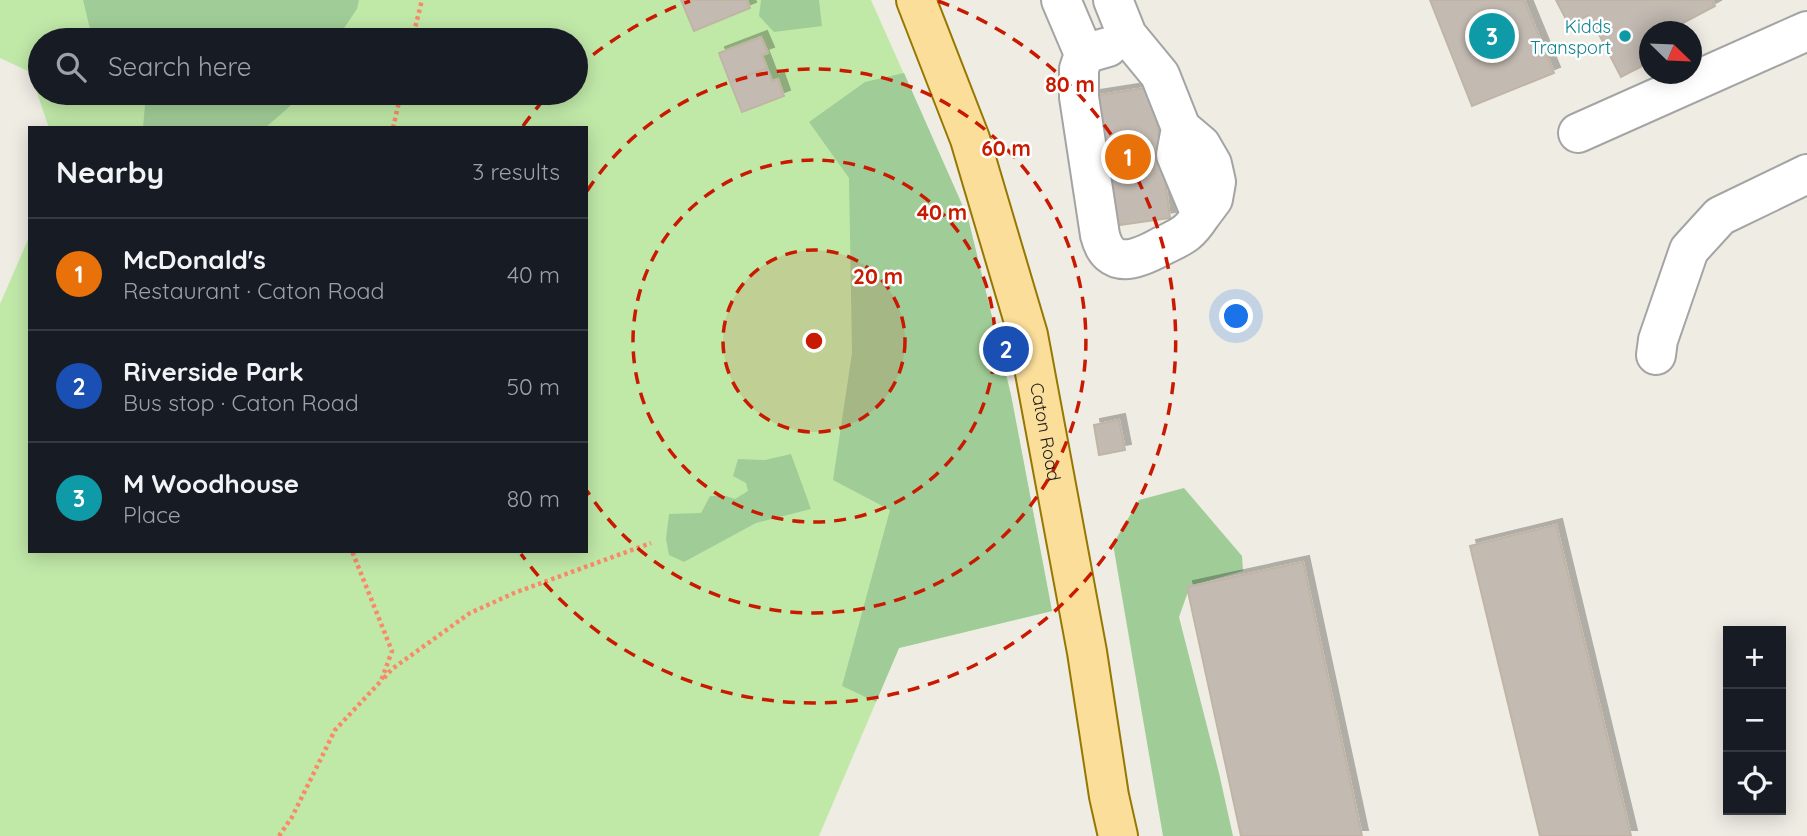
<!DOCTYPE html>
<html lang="en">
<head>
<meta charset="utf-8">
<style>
  :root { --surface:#171b24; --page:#242831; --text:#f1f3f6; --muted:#9ea1a6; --line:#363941; --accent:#0b8043 }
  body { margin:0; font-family:Quicksand,sans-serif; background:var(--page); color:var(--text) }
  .controls { position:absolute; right:21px; bottom:21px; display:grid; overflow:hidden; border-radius:0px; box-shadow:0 4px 18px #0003 }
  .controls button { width:63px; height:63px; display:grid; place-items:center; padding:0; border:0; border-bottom:2px solid var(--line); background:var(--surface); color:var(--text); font:35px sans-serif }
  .compass { position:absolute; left:1639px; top:21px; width:63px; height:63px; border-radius:50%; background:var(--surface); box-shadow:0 4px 18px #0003; rotate:113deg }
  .you { position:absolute; left:1237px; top:317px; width:24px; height:24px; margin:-18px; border:5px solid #fff; border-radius:50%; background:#1a73e8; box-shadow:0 0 0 10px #1a73e833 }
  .badge { display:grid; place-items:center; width:46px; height:46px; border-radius:50%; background:var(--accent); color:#fff; font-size:23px; font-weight:700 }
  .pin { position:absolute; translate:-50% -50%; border:4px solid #fff; box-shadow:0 2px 7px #0006 }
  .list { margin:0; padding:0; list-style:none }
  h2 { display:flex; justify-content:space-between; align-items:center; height:91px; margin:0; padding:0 28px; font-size:30px }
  h2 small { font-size:23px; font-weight:400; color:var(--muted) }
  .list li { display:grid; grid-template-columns:46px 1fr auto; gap:21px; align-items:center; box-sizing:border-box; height:112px; padding:0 28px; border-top:2px solid var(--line) }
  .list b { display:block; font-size:26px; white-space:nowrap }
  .list p { margin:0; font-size:23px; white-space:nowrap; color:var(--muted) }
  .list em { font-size:23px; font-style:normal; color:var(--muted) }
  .icon { flex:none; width:38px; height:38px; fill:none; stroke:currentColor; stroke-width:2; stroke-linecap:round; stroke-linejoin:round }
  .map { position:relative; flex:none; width:1807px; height:836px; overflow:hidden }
  .search { position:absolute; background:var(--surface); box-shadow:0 4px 18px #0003; left:28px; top:28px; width:560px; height:77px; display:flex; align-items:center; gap:18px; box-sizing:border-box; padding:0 24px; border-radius:38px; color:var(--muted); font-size:26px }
  .panel { position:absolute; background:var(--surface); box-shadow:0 4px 18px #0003; left:28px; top:126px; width:560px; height:427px; border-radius:0px }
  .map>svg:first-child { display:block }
  .grass { fill:#c0e9a8; fill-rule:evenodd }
  .forest { fill:#a0cd97 }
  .building { fill:#c3bbb2; stroke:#c0b4a5; stroke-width:2; filter:url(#shadow) }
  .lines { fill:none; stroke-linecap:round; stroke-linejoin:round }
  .minor-casing { stroke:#a4a4a4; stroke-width:42 }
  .major-casing { stroke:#957701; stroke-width:42 }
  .path { stroke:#f98a69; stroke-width:4.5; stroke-dasharray:3.5 3.5; stroke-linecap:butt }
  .minor { stroke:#fff; stroke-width:38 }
  .major { stroke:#fbde9a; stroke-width:38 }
  .ring { fill:none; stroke:#c91a01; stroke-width:3.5; stroke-dasharray:12 9 }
  .culture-dot { fill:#0f9aa8; stroke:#fff; stroke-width:2.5 }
  .labels { text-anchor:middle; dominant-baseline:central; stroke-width:5; stroke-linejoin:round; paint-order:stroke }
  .culture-label { font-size:18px; fill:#0d838f; stroke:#fff; text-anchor:end }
  .street-label { font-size:18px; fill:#1d1d1d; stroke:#fff }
  .centre { fill:#c91a01; stroke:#fff; stroke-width:3.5 }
  .ring-label { font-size:21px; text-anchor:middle; font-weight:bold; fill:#c91a01; stroke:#fff; stroke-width:5; stroke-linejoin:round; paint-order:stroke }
</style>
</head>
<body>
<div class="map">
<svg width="1807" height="836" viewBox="0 0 1807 836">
  <defs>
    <filter id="shadow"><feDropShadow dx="6" dy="-6" stdDeviation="0" flood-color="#0004"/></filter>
  </defs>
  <rect width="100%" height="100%" fill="#eeece3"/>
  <!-- grass -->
  <path class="grass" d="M 0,0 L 871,0 L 968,218 L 1011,395 L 1052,611 L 899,648 L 819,836 L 0,836 L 0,304 L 30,235 L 30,551 L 586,551 L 586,128 L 49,128 L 30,72 L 0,58 ZM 40,40 L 576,40 L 576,93 L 40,93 Z"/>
  <!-- forest -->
  <path class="forest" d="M 83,0 L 359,0 L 357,9 L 336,40 L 103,40 L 90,29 Z
    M 761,0 L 819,0 L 822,26 L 774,32 L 759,16 Z
    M 904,73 L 968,218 L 1011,395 L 1052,611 L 899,648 L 876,702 L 842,686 L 890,510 L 833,480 L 852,353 L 849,178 L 809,122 L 865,82 Z
    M 146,93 L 302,93 L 297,100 L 265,128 L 143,128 Z
    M 791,454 L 811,509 L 756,523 L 684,562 L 669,555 L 666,539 L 669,514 L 701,513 L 710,496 L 726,496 L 735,499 L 748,491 L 746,483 L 733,476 L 738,459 L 765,460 Z
    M 1184,488 L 1242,556 L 1243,571 L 1190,586 L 1179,617 L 1219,773 L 1233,836 L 1163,836 L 1113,544 L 1139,500 Z"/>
  <!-- building -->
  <path class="building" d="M 681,0 L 747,0 L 750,8 L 694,31 Z
    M 1430,0 L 1524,0 L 1554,73 L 1472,106 Z
    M 1556,0 L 1712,0 L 1715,6 L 1666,32 L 1650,32 L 1650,40 L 1648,41 L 1650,45 L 1650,62 L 1621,77 L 1589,15 L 1569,25 Z
    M 761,37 L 768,53 L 762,55 L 767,68 L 730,82 L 719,53 Z
    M 767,68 L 772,81 L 778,79 L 784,96 L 742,112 L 730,82 Z
    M 1152,87 L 1170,218 L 1105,227 L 1087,97 Z
    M 1119,420 L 1125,450 L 1099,455 L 1094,425 Z
    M 1556,525 L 1631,836 L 1540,836 L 1470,546 Z
    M 1303,562 L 1362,836 L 1241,836 L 1187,587 Z"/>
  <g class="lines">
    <defs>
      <path id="minor" d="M 1061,0 L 1084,54 L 1108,47
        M 1084,54 L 1079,69 L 1079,97 L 1100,235 C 1109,271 1137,260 1162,246 C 1170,242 1180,238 1187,232 C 1192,228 1197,221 1201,215 L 1176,155 L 1181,128 L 1160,75 L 1127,35 L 1113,0
        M 1181,128 L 1201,145 L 1212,164 L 1216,182 L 1213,199 L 1201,215
        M 1578,133 L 1807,31
        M 1656,355 L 1658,340 L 1689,250 L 1720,216 L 1807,174"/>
      <g id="major">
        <path id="s1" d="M 916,0 L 970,139 L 1028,335 L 1087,652 L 1109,796 L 1118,836"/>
      </g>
    </defs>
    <!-- minor casing -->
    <use href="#minor" class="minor-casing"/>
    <!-- major casing -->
    <use href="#major" class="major-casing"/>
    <!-- path -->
    <path class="path" d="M 412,40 L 422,0
      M 393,128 L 401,93
      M 384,678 L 392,669 L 470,613 L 514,593 L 651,543
      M 279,836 L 292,817 L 335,730 L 381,681 L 392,651 L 352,551"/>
    <!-- minor -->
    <use href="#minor" class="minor"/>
    <!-- major -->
    <use href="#major" class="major"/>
  </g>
  <!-- distance rings -->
  <circle cx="814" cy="341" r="91" fill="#c91a01" fill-opacity=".12"/>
  <g class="ring">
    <circle cx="814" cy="341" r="91"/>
    <circle cx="814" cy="341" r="181"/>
    <path d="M587 191A272 272 0 1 1 587 491"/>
    <path d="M523 126A362 362 0 0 1 549 94M577 68A362 362 0 0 1 690 1M938 1A362 362 0 1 1 521 554"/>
  </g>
  <!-- markers -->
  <circle class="culture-dot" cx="1625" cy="36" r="7"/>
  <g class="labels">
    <!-- culture labels -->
    <g class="culture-label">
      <text x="1611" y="26">Kidds<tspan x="1611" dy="21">Transport</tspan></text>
    </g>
    <!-- street labels -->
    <g class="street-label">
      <text stroke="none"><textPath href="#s1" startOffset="452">Caton Road</textPath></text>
    </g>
  </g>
  <circle cx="814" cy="341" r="10" class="centre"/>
  <g class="ring-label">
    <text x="1070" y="92">80 m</text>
    <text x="1006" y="156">60 m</text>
    <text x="942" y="220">40 m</text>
    <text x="878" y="284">20 m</text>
  </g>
</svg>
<div class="controls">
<button>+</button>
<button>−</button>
<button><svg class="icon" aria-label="locate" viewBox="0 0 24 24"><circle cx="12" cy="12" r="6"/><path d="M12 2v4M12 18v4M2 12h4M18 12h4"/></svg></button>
</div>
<svg class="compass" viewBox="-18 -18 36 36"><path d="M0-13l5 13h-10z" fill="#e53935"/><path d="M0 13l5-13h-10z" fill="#9ea1a6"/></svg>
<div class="you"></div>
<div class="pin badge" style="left:1128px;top:157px;background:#e8710a">1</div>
<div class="pin badge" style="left:1006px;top:349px;background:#1a4fb4">2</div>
<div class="pin badge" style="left:1492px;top:36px;background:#0f9aa8">3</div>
<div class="search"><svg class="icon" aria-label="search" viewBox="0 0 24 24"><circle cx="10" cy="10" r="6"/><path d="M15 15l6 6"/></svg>Search here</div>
<section class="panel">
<h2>Nearby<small>3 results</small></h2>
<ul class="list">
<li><span class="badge" style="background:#e8710a">1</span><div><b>McDonald's</b><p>Restaurant · Caton Road</p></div><em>40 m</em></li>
<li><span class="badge" style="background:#1a4fb4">2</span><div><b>Riverside Park</b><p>Bus stop · Caton Road</p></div><em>50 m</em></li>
<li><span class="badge" style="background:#0f9aa8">3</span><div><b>M Woodhouse</b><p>Place</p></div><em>80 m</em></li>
</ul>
</section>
</div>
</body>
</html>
